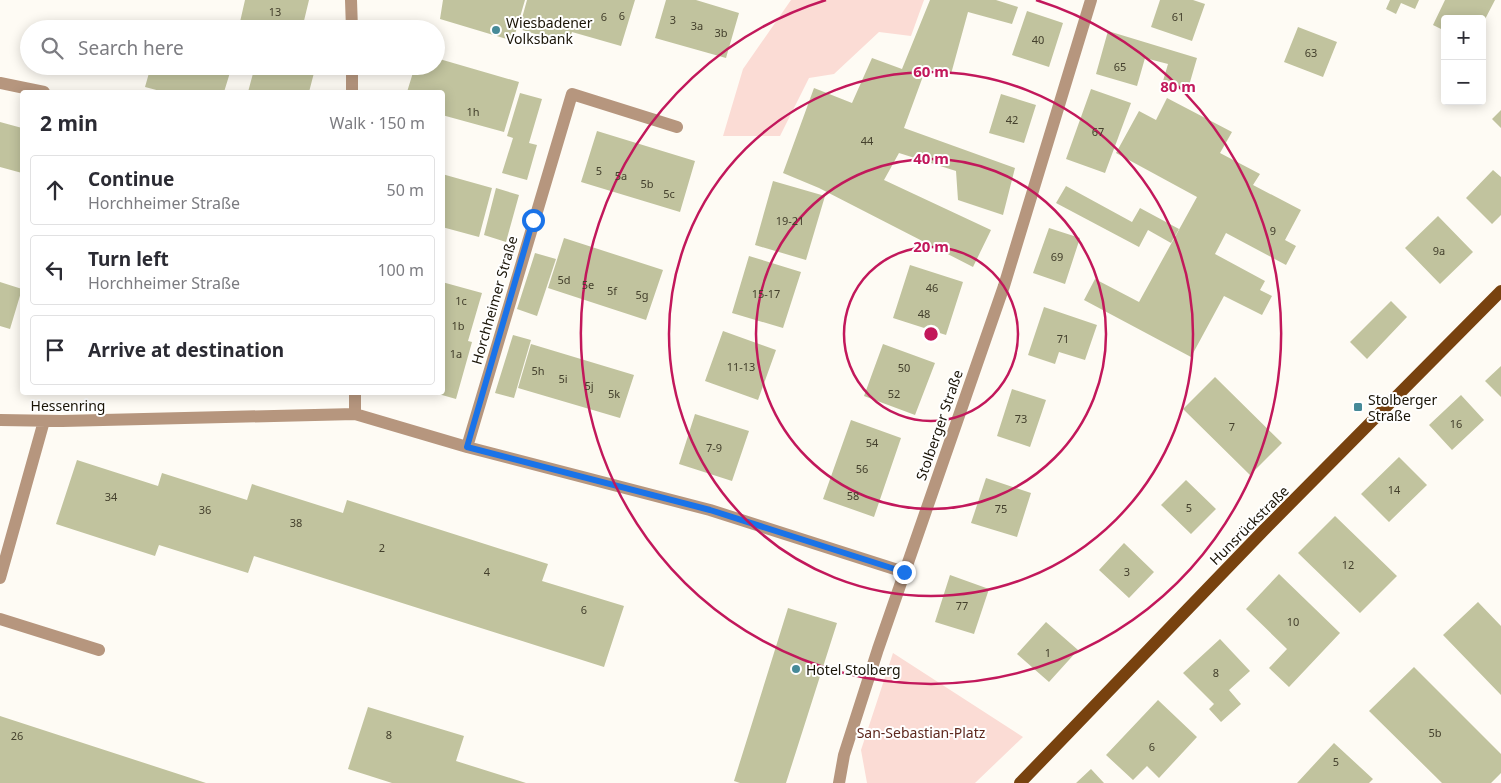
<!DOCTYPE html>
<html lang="en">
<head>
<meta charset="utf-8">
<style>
  :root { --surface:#fff; --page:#f2f2f3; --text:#2b2b33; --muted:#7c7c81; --line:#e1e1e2 }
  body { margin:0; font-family:"Noto Sans",sans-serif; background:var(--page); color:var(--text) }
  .controls { position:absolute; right:15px; top:15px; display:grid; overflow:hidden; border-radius:5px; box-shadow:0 2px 12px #0003 }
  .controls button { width:45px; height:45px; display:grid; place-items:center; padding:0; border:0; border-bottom:1px solid var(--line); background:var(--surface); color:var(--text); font:25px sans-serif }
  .stop { position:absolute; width:15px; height:15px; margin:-11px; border:4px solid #1a73e8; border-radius:50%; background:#fff }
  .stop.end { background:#1a73e8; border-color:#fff; box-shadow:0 1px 5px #0008 }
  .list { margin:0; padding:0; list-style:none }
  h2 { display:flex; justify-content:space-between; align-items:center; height:65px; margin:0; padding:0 20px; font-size:21px }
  h2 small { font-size:16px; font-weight:400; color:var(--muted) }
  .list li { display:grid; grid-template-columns:32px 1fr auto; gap:15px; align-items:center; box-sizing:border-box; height:70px; margin:0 10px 10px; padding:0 10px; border:1px solid var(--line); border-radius:5px }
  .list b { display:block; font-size:19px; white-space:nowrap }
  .list p { margin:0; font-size:16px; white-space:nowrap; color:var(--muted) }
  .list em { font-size:16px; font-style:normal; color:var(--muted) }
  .icon { flex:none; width:28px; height:28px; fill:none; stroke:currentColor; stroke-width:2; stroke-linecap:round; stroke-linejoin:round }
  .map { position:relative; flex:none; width:1501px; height:783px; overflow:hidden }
  .search { position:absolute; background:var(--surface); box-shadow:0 2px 12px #0003; left:20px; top:20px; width:425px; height:55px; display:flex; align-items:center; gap:12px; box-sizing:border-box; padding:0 18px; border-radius:28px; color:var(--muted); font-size:19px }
  .panel { position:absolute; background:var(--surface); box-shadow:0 2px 12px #0003; left:20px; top:90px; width:425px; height:305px; border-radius:5px }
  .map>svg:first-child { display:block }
  .green { fill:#fbdcd5 }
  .building { fill:#c1c39e }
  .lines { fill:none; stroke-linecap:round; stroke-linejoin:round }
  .minor { stroke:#b6967e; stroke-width:12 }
  .major { stroke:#78420f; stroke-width:12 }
  .route { stroke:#1a73e8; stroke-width:6 }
  .ring { fill:none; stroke:#c2185b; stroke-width:2.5 }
  .poi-dot { fill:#468a98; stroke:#fff; stroke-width:2 }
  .labels { text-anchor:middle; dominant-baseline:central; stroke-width:4; stroke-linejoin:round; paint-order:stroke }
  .number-label { font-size:11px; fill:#44402d }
  .poi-label { font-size:14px; fill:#1a1407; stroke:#fff; text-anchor:start }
  .street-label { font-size:14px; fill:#1a1407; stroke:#fff }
  .park-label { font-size:14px; fill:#5e281d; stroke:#fff }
  .centre { fill:#c2185b; stroke:#fff; stroke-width:2.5 }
  .ring-label { font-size:15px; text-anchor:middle; font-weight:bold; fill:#c2185b; stroke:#fff; stroke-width:4; stroke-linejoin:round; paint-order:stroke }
</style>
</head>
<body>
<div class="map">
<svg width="1501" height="783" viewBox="0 0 1501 783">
  <rect width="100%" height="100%" fill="#fefbf4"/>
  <!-- green -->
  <path class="green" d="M 791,0 L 924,0 L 911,36 L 879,32 L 834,74 L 809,78 L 780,136 L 723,136 L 743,69 Z
    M 893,653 L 1023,737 L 975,783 L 867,783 L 861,750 Z"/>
  <!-- building -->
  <path class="building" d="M 245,0 L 309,0 L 302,29 L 269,29 L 240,22 Z
    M 443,0 L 525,0 L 513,41 L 440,19 Z
    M 527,0 L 635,0 L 621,46 L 572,32 L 568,44 L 519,29 Z
    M 666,0 L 696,0 L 739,13 L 726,58 L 655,38 Z
    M 930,0 L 996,0 L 1018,7 L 1012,24 L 968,12 L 951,74 L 926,68 L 904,128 L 1015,168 L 1003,215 L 958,200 L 956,171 L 899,153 L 884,180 L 991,230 L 973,267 L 819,188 L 783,173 L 814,88 L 852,103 L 872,58 L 902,69 Z
    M 1160,0 L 1193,0 L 1205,4 L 1192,41 L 1151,27 Z
    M 1390,0 L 1419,0 L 1415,9 L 1401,3 L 1396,14 L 1386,9 Z
    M 1445,0 L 1495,0 L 1482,25 L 1482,19 L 1445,19 L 1445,31 L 1433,25 Z
    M 1027,11 L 1063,23 L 1049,67 L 1012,55 Z
    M 1298,27 L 1337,42 L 1323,77 L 1284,62 Z
    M 1108,31 L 1197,58 L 1188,89 L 1163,81 L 1168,64 L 1145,58 L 1137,86 L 1096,74 Z
    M 436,58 L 519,82 L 504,132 L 442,115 L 442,92 L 407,92 L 415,66 L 436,66 Z
    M 151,66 L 232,66 L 224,92 L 164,92 L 145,87 Z
    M 255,66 L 304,66 L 315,69 L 309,92 L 248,92 Z
    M 1091,89 L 1131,103 L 1105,173 L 1066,159 Z
    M 520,93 L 542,99 L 529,143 L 537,145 L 527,180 L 502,173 L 513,138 L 507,136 Z
    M 1001,94 L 1036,105 L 1024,143 L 989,133 Z
    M 1167,98 L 1232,132 L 1220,153 L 1260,174 L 1253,185 L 1301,210 L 1285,240 L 1296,246 L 1286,265 L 1226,233 L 1215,254 L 1265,281 L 1260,290 L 1272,296 L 1262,315 L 1224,296 L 1191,357 L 1084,300 L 1095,279 L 1139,302 L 1197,197 L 1116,153 L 1139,111 L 1156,120 Z
    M 1501,110 L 1501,128 L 1492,119 Z
    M 0,122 L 22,128 L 22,173 L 0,167 Z
    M 597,131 L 695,161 L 680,212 L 581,182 Z
    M 1493,170 L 1501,177 L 1501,215 L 1492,224 L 1466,198 Z
    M 442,174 L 492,188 L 479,237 L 442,227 Z
    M 773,181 L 825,196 L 806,260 L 755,245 Z
    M 1066,186 L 1132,222 L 1140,208 L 1179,229 L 1171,243 L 1148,230 L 1139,247 L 1056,203 Z
    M 496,188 L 519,195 L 506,242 L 484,235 Z
    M 1438,216 L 1473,252 L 1440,284 L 1405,248 Z
    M 1049,228 L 1080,238 L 1065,284 L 1033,273 Z
    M 564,238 L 663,270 L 646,320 L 548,288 Z
    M 535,253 L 556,259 L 537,316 L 517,309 Z
    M 749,256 L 801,272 L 783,328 L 732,313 Z
    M 910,265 L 963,282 L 946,335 L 893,318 Z
    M 0,282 L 22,289 L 10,329 L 0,326 Z
    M 442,282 L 482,293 L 468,341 L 472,342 L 456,399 L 435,393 L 442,392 Z
    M 1391,301 L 1407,317 L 1367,359 L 1350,342 Z
    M 1044,307 L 1097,325 L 1085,360 L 1059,352 L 1055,364 L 1028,355 Z
    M 723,331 L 776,350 L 758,400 L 705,381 Z
    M 513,335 L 531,340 L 514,398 L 495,393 Z
    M 531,344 L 634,375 L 620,418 L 518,388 Z
    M 883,344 L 935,363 L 915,415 L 864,396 Z
    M 1501,366 L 1501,397 L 1485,381 Z
    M 1215,377 L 1282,443 L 1250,475 L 1183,409 Z
    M 1012,389 L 1046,400 L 1030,447 L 997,436 Z
    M 1461,395 L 1484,420 L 1452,450 L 1429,425 Z
    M 695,414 L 749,431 L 732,481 L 679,464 Z
    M 851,420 L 901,438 L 874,517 L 823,499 Z
    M 1399,457 L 1427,485 L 1389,522 L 1361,494 Z
    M 77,460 L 158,486 L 162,473 L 247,500 L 252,484 L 343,513 L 347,500 L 548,564 L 542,581 L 624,606 L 604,667 L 254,556 L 248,573 L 159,545 L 155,556 L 56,524 Z
    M 986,478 L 1031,493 L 1017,537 L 971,523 Z
    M 1186,480 L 1216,509 L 1191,534 L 1161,505 Z
    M 1335,516 L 1397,576 L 1360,613 L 1298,553 Z
    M 1124,543 L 1154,572 L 1129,598 L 1099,570 Z
    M 1279,574 L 1340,633 L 1289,687 L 1269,668 L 1287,649 L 1246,609 Z
    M 950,575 L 989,589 L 974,634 L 935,622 Z
    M 1478,602 L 1501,626 L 1501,695 L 1443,635 Z
    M 788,608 L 837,623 L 786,783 L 740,783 L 734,781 Z
    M 1046,622 L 1078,650 L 1049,682 L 1017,654 Z
    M 1220,639 L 1250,671 L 1229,690 L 1241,704 L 1221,722 L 1209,709 L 1214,704 L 1183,673 Z
    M 1414,667 L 1501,754 L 1501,773 L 1491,783 L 1442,783 L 1369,711 Z
    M 1158,700 L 1197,737 L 1159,778 L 1147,766 L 1133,780 L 1106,755 Z
    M 368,707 L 464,736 L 456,761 L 526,783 L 392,783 L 348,769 Z
    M 0,716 L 206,783 L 0,783 Z
    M 1334,743 L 1373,779 L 1369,783 L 1297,783 Z
    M 1091,769 L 1104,783 L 1076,783 Z"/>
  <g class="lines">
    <!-- minor -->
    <path class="minor" d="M 351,0 L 352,29
      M 352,66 L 352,92
      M 0,83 L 44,92
      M 355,392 L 355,414
      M 0,420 L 62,421 L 355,414 L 467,447 L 710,510 L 904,572
      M 467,447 L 572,94 L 677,127
      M 0,578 L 44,421
      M 0,619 L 99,650
      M 839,783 L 844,755 L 878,649 L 1004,286 L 1091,0"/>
    <!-- major -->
    <path class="major" d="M 1020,783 L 1263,531 L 1501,291"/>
  </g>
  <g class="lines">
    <!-- route -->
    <path class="route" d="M 533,220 L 467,447 L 710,510 L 904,572"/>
  </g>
  <!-- distance rings -->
  <g class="ring">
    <circle cx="931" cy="334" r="87"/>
    <circle cx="931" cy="334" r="175"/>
    <circle cx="931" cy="334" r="262"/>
    <path d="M1036 0A350 350 0 1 1 826 0"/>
  </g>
  <!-- markers -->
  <g class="poi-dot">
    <circle cx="496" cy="30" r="5"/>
    <rect x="1353" y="402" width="10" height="10" rx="2.5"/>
    <circle cx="796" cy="669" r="5"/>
  </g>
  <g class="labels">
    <!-- number labels -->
    <g class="number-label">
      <text x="275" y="11">13</text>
      <text x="622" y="15">6</text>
      <text x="604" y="16">6</text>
      <text x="1178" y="16">61</text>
      <text x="673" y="19">3</text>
      <text x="697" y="25">3a</text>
      <text x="721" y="32">3b</text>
      <text x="1038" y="39">40</text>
      <text x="1311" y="52">63</text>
      <text x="1120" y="66">65</text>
      <text x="473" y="111">1h</text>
      <text x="1012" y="119">42</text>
      <text x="1098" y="131">67</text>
      <text x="867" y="140">44</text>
      <text x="599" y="170">5</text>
      <text x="621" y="175">5a</text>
      <text x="647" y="183">5b</text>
      <text x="669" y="193">5c</text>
      <text x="790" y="220">19-21</text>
      <text x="1273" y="230">9</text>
      <text x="1439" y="250">9a</text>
      <text x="1057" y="256">69</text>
      <text x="564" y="279">5d</text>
      <text x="588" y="284">5e</text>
      <text x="932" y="287">46</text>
      <text x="612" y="290">5f</text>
      <text x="766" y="293">15-17</text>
      <text x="642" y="294">5g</text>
      <text x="461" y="300">1c</text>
      <text x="924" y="313">48</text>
      <text x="458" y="325">1b</text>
      <text x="1063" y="338">71</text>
      <text x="456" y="353">1a</text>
      <text x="741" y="366">11-13</text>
      <text x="904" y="367">50</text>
      <text x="538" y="370">5h</text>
      <text x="563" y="378">5i</text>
      <text x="589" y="385">5j</text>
      <text x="614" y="393">5k</text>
      <text x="894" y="393">52</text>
      <text x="1021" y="418">73</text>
      <text x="1456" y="423">16</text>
      <text x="1232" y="426">7</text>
      <text x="872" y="442">54</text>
      <text x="714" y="447">7-9</text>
      <text x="862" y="468">56</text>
      <text x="1394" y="489">14</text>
      <text x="853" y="495">58</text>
      <text x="111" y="496">34</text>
      <text x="1189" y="507">5</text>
      <text x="1001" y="508">75</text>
      <text x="205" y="509">36</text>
      <text x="296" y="522">38</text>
      <text x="382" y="547">2</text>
      <text x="1348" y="564">12</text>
      <text x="487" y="571">4</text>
      <text x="1127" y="571">3</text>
      <text x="962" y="605">77</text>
      <text x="584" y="609">6</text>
      <text x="1293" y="621">10</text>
      <text x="1048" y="652">1</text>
      <text x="1216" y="672">8</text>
      <text x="1435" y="732">5b</text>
      <text x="389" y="734">8</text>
      <text x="17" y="735">26</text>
      <text x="1152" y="746">6</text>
      <text x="1336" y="761">5</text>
    </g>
    <!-- poi labels -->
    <g class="poi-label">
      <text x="506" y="22">Wiesbadener<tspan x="506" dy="16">Volksbank</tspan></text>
      <text x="1368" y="399">Stolberger<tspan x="1368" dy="16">Straße</tspan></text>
      <text x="806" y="669">Hotel Stolberg</text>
    </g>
    <!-- street labels -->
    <g class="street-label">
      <text transform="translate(494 300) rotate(-74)">Horchheimer Straße</text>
      <text x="68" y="405">Hessenring</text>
      <text transform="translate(939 425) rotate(-71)">Stolberger Straße</text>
      <text transform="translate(1249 525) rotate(-45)">Hunsrückstraße</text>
    </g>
    <!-- park labels -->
    <g class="park-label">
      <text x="921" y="732">San-Sebastian-Platz</text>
    </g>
  </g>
  <circle cx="931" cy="334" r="8" class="centre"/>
  <g class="ring-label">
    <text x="931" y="77">60 m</text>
    <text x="1178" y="92">80 m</text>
    <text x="931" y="164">40 m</text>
    <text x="931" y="252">20 m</text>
  </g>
</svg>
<div class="controls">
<button>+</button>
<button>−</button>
</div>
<div class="stop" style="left:533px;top:220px"></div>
<div class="stop end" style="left:904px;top:572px"></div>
<div class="search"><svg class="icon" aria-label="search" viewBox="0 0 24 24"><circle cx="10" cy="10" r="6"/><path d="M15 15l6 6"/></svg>Search here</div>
<section class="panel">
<h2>2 min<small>Walk · 150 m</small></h2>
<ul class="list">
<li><svg class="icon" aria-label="ahead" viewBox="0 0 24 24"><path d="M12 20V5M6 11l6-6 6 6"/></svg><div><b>Continue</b><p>Horchheimer Straße</p></div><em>50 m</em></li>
<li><svg class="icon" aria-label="left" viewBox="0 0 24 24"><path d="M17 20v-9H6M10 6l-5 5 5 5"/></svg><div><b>Turn left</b><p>Horchheimer Straße</p></div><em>100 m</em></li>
<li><svg class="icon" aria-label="arrive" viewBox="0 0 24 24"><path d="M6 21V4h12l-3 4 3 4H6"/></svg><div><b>Arrive at destination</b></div></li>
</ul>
</section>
</div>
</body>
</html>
